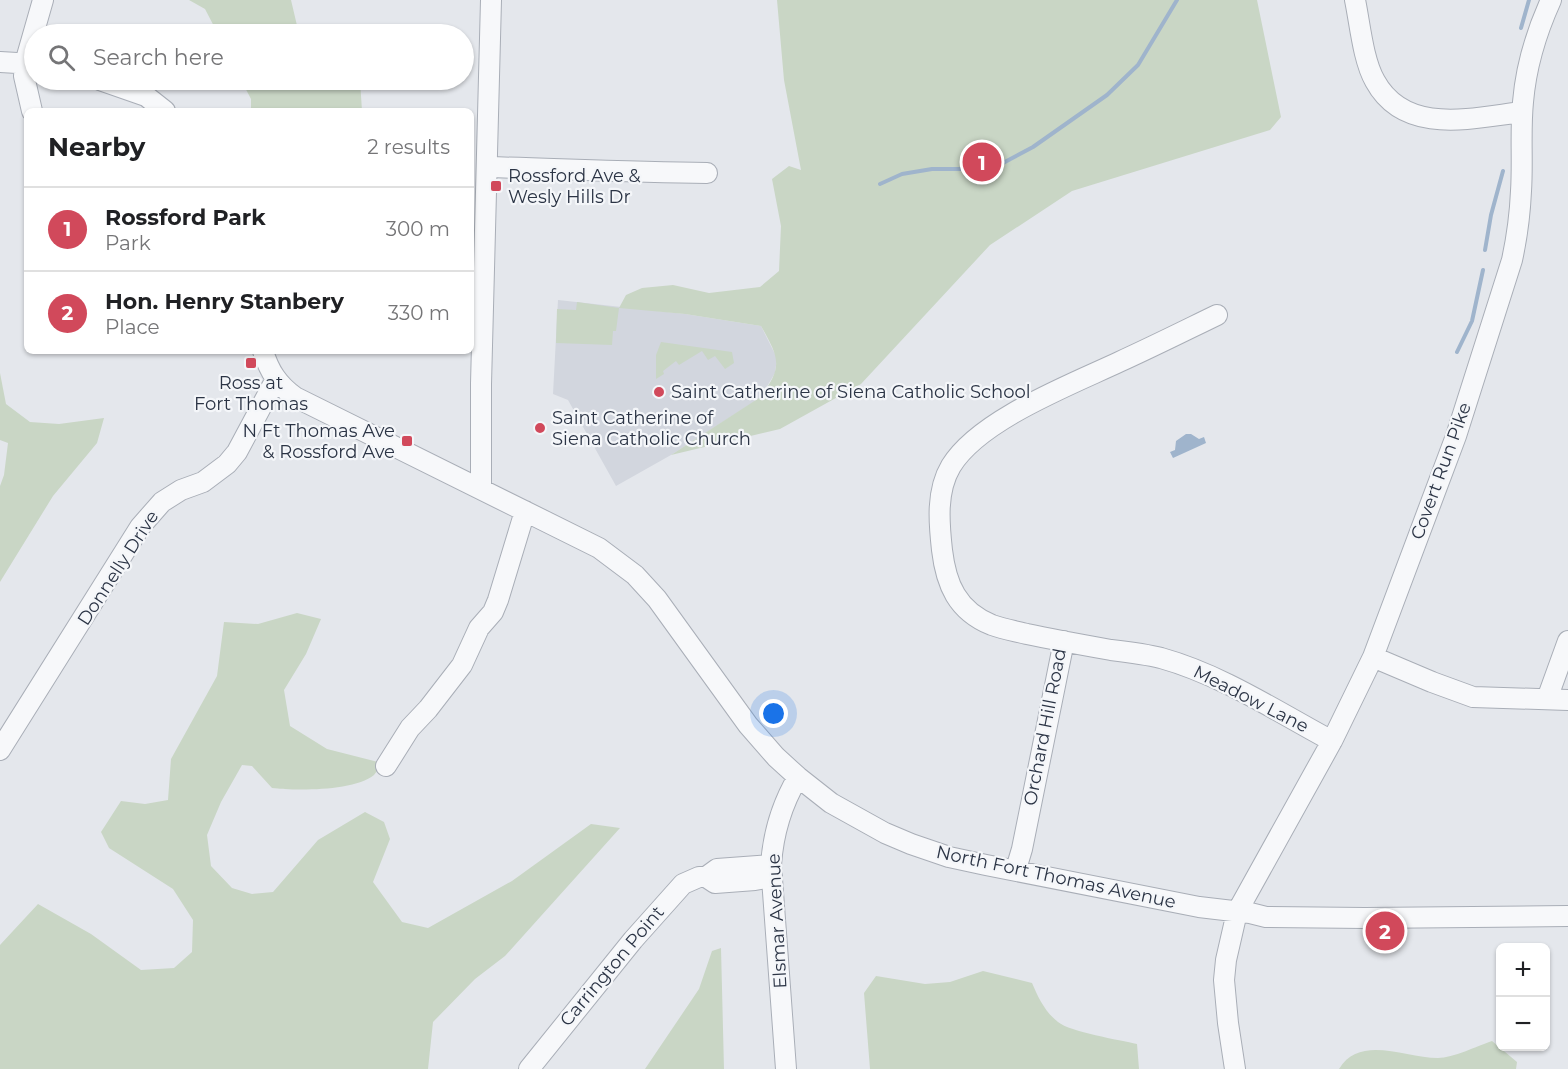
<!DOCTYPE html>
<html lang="en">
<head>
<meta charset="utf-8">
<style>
  :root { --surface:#fff; --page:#f6f6f6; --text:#202124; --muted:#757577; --line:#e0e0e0; --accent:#d1495b }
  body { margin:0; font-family:Montserrat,sans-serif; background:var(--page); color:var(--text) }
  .controls { position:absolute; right:18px; bottom:18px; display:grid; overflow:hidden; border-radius:9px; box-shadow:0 2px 4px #0004 }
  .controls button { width:54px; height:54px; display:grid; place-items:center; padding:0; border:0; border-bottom:2px solid var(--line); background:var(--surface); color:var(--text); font:30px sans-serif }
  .you { position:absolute; left:774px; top:714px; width:21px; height:21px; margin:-15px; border:4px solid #fff; border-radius:50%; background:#1a73e8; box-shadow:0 0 0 9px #1a73e833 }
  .badge { display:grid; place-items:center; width:39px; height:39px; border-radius:50%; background:var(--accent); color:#fff; font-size:20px; font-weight:700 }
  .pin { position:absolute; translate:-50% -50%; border:3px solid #fff; box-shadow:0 2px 6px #0006 }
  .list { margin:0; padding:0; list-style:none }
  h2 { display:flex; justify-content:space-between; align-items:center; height:78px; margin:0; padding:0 24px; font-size:26px }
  h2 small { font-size:20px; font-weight:400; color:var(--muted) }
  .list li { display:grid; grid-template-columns:39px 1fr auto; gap:18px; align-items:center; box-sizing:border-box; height:84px; padding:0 24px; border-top:2px solid var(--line) }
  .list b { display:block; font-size:22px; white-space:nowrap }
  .list p { margin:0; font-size:20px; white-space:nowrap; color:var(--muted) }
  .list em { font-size:20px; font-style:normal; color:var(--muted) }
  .icon { flex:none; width:33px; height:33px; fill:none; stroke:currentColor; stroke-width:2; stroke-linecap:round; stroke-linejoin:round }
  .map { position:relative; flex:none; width:1568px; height:1069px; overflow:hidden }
  .search { position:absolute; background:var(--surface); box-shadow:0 2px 4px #0004; left:24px; top:24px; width:450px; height:66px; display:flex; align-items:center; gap:15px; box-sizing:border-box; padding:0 21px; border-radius:33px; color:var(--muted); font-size:22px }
  .panel { position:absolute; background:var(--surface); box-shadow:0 2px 4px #0004; left:24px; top:108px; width:450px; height:246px; border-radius:9px }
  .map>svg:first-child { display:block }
  .built { fill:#d2d6de }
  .green { fill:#c9d6c5 }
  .water { fill:#9fb4cc }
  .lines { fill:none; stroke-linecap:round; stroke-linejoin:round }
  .stream { stroke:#9fb4cc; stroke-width:4 }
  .minor-casing { stroke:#a9aeb7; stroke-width:22 }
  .minor { stroke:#f7f8fa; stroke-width:20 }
  .poi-dot { fill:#d1495b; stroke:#f4f6f9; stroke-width:2 }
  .labels { text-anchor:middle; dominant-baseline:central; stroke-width:4.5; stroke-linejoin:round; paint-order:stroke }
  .poi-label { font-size:18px; fill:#2b3445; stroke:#f4f6f9; text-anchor:start }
  .street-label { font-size:18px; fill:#2b3445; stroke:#f4f6f9 }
</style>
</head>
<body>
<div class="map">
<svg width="1568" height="1069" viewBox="0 0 1568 1069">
  <rect width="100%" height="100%" fill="#e4e7ec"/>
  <!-- built -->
  <path class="built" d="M 558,300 L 685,314 L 761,326 L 777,358 L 775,373 L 760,398 L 671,455 L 616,486 L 568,400 L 553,394 Z"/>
  <!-- green -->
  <path class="green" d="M 189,0 L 291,0 L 299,34 L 218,34 L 205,9 Z
    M 777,0 L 1257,0 L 1281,117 L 1270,130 L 1072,191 L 990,245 L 861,384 L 780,429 L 671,455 L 759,398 C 784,367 779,358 761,326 L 685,314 L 619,308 L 616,331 L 613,331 L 612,345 L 556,343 L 557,309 L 576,310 L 577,302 L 619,308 L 626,295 L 642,288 L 673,285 L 709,293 L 760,287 L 779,271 L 781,226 L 772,179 L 789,166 L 801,170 L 784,80 Z
    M 241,80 L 360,80 L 362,111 L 251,111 L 251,99 Z
    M 661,342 L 732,352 L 734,363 L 725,369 L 715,356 L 708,360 L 702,351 L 679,365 L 676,361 L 663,371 L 664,374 L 656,379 L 656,355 Z
    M 0,373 L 6,404 L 30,422 L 59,424 L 104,418 L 97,443 L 53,496 L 0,582 L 0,486 L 4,475 L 8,443 L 0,440 Z
    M 297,613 L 321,619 L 306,654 L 284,690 L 290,726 L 327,749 L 382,763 C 379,766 377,772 374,775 C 355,791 296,791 272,788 L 252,766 L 242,765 L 221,802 L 207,835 L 211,866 L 232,888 L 252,894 L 273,892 L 318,840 L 365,812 L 384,822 L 390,839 L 373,882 L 402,922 L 428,928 L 512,881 L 591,824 L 620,828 L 505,956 L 475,979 L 433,1022 L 428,1069 L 0,1069 L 0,945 L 38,904 L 91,934 L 141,970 L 174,968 L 192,952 L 193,920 L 173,889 L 109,848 L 101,832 L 121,801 L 145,804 L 168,800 L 171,759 L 217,676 L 224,622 L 258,624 Z
    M 721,948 L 724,1069 L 645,1069 L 699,989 L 712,951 Z
    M 983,971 L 1032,983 C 1038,997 1045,1012 1058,1022 C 1070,1032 1120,1040 1137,1044 L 1139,1069 L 870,1069 L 864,993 L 876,976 L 925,984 L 950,982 Z
    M 1492,1041 L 1517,1062 L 1516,1069 L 1339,1069 C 1360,1034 1405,1058 1438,1058 C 1453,1058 1477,1046 1492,1041 Z"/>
  <!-- water -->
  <path class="water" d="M 1186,434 L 1191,434 L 1199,439 L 1204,437 L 1206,443 L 1173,458 L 1170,452 L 1175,450 L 1176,441 Z"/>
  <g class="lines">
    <!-- stream -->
    <path class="stream" d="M 1521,28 L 1529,0
      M 880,184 L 902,174 L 932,169 L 969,169 L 1003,163 L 1033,147 L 1107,95 L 1138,65 L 1177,0
      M 1485,250 L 1491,215 L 1503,171
      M 1457,352 L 1472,321 L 1483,270"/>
    <defs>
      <path id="minor" d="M 1355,0 C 1360,24 1363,60 1375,81 C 1405,136 1472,118 1522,112
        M 0,62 L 34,64
        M 100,80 L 146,96 L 165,111
        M 32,111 L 24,76 L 25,63 L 43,0
        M 488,167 C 561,169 634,172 707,173
        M 1217,315 C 1184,331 1152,347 1119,362 C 1070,385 979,420 951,466 C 936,491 939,523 942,550 C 946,584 957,611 992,625 C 1003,629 1015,631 1027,634 C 1055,640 1083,645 1111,650 C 1128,652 1145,654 1161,658 C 1222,675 1276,711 1332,741
        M 263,351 C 269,371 278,385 295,397 L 599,548 L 635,575 L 657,599 L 748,725 L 776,757 L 798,777 L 831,803 L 885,833 L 911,844 L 949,857 L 986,865 L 1199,907 L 1250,913 L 1266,917 L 1365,918 L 1568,916
        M 481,489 L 481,384 L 491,0
        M 1373,657 L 1432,682 L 1473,697 L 1568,700
        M 1547,699 L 1568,641
        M 0,750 L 140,527 L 162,502 L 181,490 L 203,482 L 227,464 L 237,452 L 276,379
        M 386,766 L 410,728 L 428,709 L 462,665 L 479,628 L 493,612 L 498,600 L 525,511
        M 1016,869 L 1022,849 L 1064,641
        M 706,877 L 715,883 L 755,880 L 772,877
        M 529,1069 L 633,940 L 683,884 L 699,877 L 706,877 L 717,869 L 771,865
        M 786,1069 L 771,865 C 773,835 782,804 798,777
        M 1235,1069 L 1228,1023 L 1224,980 L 1226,960 L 1237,912 L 1332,741 L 1373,657 L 1456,436 L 1512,260 C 1517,237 1520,214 1521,191 C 1523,161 1520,132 1523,102 C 1526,66 1536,33 1551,0"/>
    </defs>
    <!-- minor casing -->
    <use href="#minor" class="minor-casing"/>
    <!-- minor -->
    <use href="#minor" class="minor"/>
  </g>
  <!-- markers -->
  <g class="poi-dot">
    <rect x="490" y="180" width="12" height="12" rx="3"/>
    <rect x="245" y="357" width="12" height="12" rx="3"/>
    <circle cx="659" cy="392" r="6"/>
    <circle cx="540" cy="428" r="6"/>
    <rect x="401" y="435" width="12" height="12" rx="3"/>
  </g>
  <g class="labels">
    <!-- poi labels -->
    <g class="poi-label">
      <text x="508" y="176">Rossford Ave &amp;<tspan x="508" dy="21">Wesly Hills Dr</tspan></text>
      <text x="251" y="383" text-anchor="middle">Ross at<tspan x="251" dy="21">Fort Thomas</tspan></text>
      <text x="671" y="392">Saint Catherine of Siena Catholic School</text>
      <text x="552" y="418">Saint Catherine of<tspan x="552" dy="21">Siena Catholic Church</tspan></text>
      <text x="395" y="431" text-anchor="end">N Ft Thomas Ave<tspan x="395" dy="21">&amp; Rossford Ave</tspan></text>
    </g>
    <!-- street labels -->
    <g class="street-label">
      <text transform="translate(1441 471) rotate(-70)">Covert Run Pike</text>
      <text transform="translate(118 568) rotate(-57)">Donnelly Drive</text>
      <text transform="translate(1251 699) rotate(27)">Meadow Lane</text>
      <text transform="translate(1045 727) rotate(-79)">Orchard Hill Road</text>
      <text transform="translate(1056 877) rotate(12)">North Fort Thomas Avenue</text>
      <text transform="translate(777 921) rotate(-93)">Elsmar Avenue</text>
      <text transform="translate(612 966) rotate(-50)">Carrington Point</text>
    </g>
  </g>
</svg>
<div class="controls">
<button>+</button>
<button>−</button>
</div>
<div class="you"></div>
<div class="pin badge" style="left:982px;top:162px">1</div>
<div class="pin badge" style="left:1385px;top:931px">2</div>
<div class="search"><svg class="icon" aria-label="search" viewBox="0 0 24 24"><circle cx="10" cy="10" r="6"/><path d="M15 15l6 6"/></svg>Search here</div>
<section class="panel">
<h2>Nearby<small>2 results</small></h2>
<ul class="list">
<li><span class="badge">1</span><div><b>Rossford Park</b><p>Park</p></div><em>300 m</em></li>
<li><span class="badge">2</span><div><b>Hon. Henry Stanbery</b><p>Place</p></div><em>330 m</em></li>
</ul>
</section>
</div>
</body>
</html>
